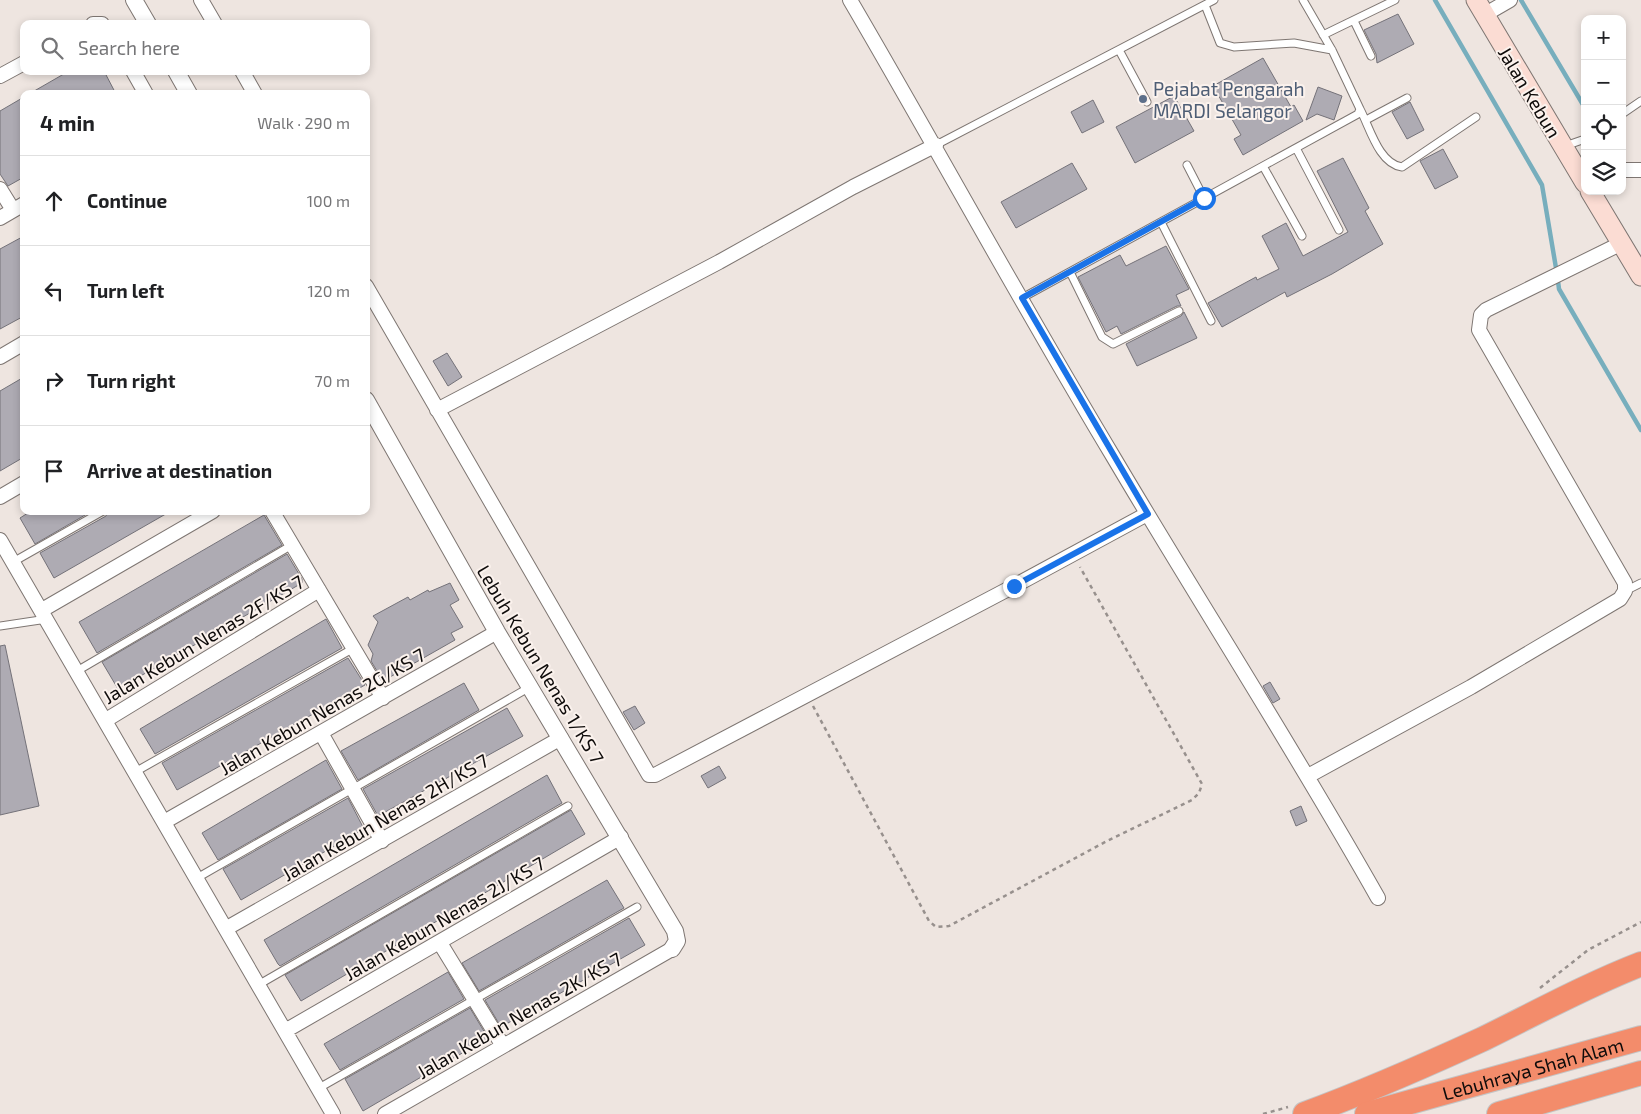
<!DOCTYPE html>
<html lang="en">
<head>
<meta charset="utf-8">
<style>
  :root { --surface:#fff; --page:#f6f6f6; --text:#202124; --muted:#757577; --line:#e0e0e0 }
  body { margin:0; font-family:"Exo 2",sans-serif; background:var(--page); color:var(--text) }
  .controls { position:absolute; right:15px; top:15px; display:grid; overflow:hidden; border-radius:10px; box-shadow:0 2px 8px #0003 }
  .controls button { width:45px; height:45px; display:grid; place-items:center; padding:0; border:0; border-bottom:1px solid var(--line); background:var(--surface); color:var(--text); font:25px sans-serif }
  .stop { position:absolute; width:15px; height:15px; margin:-11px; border:4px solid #1a73e8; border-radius:50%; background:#fff }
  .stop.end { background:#1a73e8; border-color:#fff; box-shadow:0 1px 5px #0008 }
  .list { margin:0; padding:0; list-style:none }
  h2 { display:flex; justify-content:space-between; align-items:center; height:65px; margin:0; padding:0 20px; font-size:21px }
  h2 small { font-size:16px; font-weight:400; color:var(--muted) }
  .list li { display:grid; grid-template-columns:32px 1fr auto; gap:15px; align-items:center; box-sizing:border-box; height:90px; padding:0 20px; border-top:1px solid var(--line) }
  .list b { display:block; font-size:19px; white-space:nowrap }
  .list em { font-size:16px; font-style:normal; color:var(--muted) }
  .icon { flex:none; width:28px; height:28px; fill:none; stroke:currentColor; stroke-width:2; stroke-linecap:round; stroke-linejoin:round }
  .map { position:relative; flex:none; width:1641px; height:1114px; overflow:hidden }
  .search { position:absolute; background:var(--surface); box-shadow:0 2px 8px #0003; left:20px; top:20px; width:350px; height:55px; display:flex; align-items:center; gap:12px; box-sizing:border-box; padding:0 18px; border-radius:10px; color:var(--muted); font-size:19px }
  .panel { position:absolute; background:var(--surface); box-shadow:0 2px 8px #0003; left:20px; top:90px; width:350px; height:425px; border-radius:10px }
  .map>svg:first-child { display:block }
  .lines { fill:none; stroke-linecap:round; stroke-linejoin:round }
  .stream { stroke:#77aebd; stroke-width:4.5 }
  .building { fill:#aeabb3; stroke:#747279 }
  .service-casing { stroke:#7e7672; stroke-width:9 }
  .minor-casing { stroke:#7e7672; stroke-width:16 }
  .tertiary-casing { stroke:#7e7672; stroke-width:18 }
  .secondary-casing { stroke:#7e7672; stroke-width:21 }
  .motorway-casing { stroke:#c5c4c4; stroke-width:26 }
  .path { stroke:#97908d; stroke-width:2.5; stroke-dasharray:4 4; stroke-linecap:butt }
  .service { stroke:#fff; stroke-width:7 }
  .minor { stroke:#fff; stroke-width:14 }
  .tertiary { stroke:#fff; stroke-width:16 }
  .secondary { stroke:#fbdcd3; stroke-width:19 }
  .motorway { stroke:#f38c6b; stroke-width:24 }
  .route { stroke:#1a73e8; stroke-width:6 }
  .service-dot { fill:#5c6f8a; stroke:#fbf2ed; stroke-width:2 }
  .labels { text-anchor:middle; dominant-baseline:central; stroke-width:4; stroke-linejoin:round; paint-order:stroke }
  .service-label { font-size:19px; fill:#4e5e75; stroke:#fbf2ed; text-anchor:start }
  .street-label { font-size:19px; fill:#0e0b0a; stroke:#fbf2ed }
</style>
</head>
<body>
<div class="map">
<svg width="1641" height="1114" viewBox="0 0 1641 1114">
  <rect width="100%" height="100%" fill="#eee5e0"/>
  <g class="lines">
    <!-- stream -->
    <path class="stream" d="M 1435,0 L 1542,185 L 1556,268
      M 1521,0 L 1585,108
      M 1558,281 L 1559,289 L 1641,430"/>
  </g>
  <!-- building -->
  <path class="building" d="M 1398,14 L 1414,44 L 1377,63 L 1376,54 L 1364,30 Z
    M 1263,58 L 1291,107 L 1294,105 L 1303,121 L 1243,155 L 1234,139 L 1241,135 L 1213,86 Z
    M 69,71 L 104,71 L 116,94 L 29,94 Z
    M 1318,87 L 1342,96 L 1334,120 L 1317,114 L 1306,120 Z
    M 1174,96 L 1194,131 L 1135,163 L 1116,127 Z
    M 24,97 L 24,177 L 8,186 L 0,174 L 0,111 Z
    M 1093,100 L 1104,122 L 1082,133 L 1071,112 Z
    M 1410,102 L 1424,130 L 1407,139 L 1392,112 Z
    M 1443,149 L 1458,177 L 1435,189 L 1420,161 Z
    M 1343,158 L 1369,208 L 1365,211 L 1383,244 L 1332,274 L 1287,297 L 1285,292 L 1222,327 L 1208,303 L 1256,277 L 1257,280 L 1279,269 L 1262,236 L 1286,223 L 1303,256 L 1348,232 L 1317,171 Z
    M 1072,163 L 1087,189 L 1016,228 L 1001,202 Z
    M 24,236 L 24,316 L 0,329 L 0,249 Z
    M 1166,246 L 1189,289 L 1176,295 L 1181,306 L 1177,306 L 1121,334 L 1117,326 L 1106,332 L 1078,277 L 1120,255 L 1126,266 Z
    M 1184,312 L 1197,338 L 1137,366 L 1126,344 L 1181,316 Z
    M 447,353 L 462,377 L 448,386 L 433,361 Z
    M 24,377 L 24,457 L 0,471 L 0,391 Z
    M 31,511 L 92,511 L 35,544 L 20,518 Z
    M 108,511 L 171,511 L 54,578 L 40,553 L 106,516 Z
    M 264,515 L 282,545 L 97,653 L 79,622 Z
    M 287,554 L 302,579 L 302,583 L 118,689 L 102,662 Z
    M 450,583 L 459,600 L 450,605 L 463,627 L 451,633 L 455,640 L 383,681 L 371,661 L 373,654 L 368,645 L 378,622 L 373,616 L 408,597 L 410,600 L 428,590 L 429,592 Z
    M 326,619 L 342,648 L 155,754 L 140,729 Z
    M 5,645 L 39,806 L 0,815 L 0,646 Z
    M 348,658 L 365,685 L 177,790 L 162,763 Z
    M 1270,682 L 1280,699 L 1273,703 L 1263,686 Z
    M 464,683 L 479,710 L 358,780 L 341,751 Z
    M 635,706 L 645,723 L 634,730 L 623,712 Z
    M 507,708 L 523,736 L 378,816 L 363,789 Z
    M 326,760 L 342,789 L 218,860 L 202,833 Z
    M 719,766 L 726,778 L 708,788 L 701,776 Z
    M 547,775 L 562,803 L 280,966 L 278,964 L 264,940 Z
    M 348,798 L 364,829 L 241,900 L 223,869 Z
    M 1301,806 L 1307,821 L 1296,826 L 1290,811 Z
    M 571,810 L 585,834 L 301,1001 L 285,975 Z
    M 607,880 L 624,908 L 479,991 L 462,963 Z
    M 629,918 L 645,945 L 501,1027 L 485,1000 Z
    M 448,972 L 464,999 L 340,1070 L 324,1044 Z
    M 470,1008 L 488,1038 L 363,1111 L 345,1079 Z"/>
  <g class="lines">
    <defs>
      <path id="service" d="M 1205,5 L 1220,43 L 1234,47 L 1294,43 L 1332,50
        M 1354,21 L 1371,56
        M 1323,35 L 1395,0
        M 1119,50 L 1147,102
        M 1360,109 C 1370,128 1379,164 1402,167 L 1476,117
        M 1622,114 L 1641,101
        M 1366,120 L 1407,98
        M 936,145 L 1214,0
        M 1565,146 L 1585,139
        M 1296,148 L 1339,230
        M 1187,165 L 1204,198
        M 1263,166 L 1302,236
        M 1161,222 L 1211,321
        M 1070,272 L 1102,337 L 1113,344 L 1179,311
        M 1022,298 L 1358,114 L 1360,109 L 1332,50 L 1303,0
        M 13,562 L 103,511
        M 1625,591 L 1641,583
        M 0,626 L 47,619
        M 77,671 L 292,545
        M 135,772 L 354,648
        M 197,878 L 530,687
        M 258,985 L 568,806
        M 319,1088 L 637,907"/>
      <path id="minor" d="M 201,0 L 215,24
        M 850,0 C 939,152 1023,307 1114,458 C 1201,605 1294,749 1378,898
        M 1484,15 L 1510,0
        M 93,24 L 102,24
        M 133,71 L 146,94
        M 242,71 L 255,94
        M 0,76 L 24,63
        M 1622,170 L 1641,170
        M 0,189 L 13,210
        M 0,218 L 24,204
        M 366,286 L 649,775 L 655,775 L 1014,586 L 1147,514
        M 0,357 L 24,343
        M 437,410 L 719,262 L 853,187 L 936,145
        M 0,497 L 24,483
        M 272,511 L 383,698
        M 0,540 L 333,1114
        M 42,610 L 213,511
        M 106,720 L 319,590
        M 321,733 L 382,841
        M 1308,776 L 1471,687 L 1620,599 L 1625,591 L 1625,583 L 1479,330 L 1481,315 L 1486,310 L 1622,243
        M 164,822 L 497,632
        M 227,928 L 561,738
        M 440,943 L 503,1046
        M 285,1031 L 621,837
        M 385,1114 L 672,949"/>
      <path id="tertiary" d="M 134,0 L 148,24
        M 176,71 L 189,94
        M 366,400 L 497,632 L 675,931 L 677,941 L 672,949"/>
      <path id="secondary" d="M 1476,0 L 1585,183
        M 1590,191 L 1641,276"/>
      <g id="motorway">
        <path d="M 1305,1114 C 1365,1092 1424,1066 1483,1039 C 1536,1013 1587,985 1641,964"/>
        <path id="s1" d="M 1367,1114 L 1641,1038"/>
        <path d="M 1499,1114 L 1641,1073"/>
      </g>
    </defs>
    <!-- service casing -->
    <use href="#service" class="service-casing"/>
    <!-- minor casing -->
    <use href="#minor" class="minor-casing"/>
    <!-- tertiary casing -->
    <use href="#tertiary" class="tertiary-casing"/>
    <!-- secondary casing -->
    <use href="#secondary" class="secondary-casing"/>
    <!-- motorway casing -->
    <use href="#motorway" class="motorway-casing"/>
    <!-- path -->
    <path class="path" d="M 813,706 L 929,921 L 936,927 L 949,926 L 1107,841 L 1192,800 L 1199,793 L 1202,784 L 1080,567
      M 1540,988 L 1588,950 L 1641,922
      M 1263,1114 L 1288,1107"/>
    <!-- service -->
    <use href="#service" class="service"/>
    <!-- minor -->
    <use href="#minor" class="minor"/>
    <!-- tertiary -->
    <use href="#tertiary" class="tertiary"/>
    <!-- secondary -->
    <use href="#secondary" class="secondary"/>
    <!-- motorway -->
    <use href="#motorway" class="motorway"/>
  </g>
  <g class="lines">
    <!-- route -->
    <path class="route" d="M 1014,586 L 1148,514 L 1022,298 L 1204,198"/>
  </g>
  <!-- markers -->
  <circle class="service-dot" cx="1143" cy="99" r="5"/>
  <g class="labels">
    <!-- service labels -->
    <g class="service-label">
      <text x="1153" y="88">Pejabat Pengarah<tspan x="1153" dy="22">MARDI Selangor</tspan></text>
    </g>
    <!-- street labels -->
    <g class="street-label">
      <text transform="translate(1530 92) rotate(59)">Jalan Kebun</text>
      <text transform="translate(203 639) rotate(-31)">Jalan Kebun Nenas 2F/KS 7</text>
      <text transform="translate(541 664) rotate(59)">Lebuh Kebun Nenas 1/KS 7</text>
      <text transform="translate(322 711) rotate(-30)">Jalan Kebun Nenas 2G/KS 7</text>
      <text transform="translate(385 817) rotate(-30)">Jalan Kebun Nenas 2H/KS 7</text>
      <text transform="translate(444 918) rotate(-30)">Jalan Kebun Nenas 2J/KS 7</text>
      <text transform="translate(519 1015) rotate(-30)">Jalan Kebun Nenas 2K/KS 7</text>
      <text stroke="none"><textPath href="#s1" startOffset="172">Lebuhraya Shah Alam</textPath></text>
    </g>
  </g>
</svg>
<div class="controls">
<button>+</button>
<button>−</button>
<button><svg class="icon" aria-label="locate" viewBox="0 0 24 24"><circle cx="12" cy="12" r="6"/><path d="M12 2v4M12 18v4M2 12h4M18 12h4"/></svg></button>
<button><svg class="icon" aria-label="layers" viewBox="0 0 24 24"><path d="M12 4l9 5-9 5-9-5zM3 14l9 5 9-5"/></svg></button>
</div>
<div class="stop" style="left:1204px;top:198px"></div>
<div class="stop end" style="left:1014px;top:586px"></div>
<div class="search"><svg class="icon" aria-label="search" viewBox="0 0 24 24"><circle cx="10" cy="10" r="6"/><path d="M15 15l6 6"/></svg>Search here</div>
<section class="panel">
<h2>4 min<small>Walk · 290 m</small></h2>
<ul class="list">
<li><svg class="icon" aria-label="ahead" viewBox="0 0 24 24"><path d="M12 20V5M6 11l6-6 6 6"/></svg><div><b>Continue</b></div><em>100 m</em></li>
<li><svg class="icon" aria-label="left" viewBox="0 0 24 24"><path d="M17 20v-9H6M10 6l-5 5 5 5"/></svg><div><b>Turn left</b></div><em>120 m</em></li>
<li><svg class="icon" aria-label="right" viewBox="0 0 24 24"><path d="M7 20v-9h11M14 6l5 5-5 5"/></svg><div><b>Turn right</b></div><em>70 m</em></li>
<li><svg class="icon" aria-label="arrive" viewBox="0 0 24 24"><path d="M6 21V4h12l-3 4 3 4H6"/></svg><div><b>Arrive at destination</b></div></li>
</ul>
</section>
</div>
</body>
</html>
